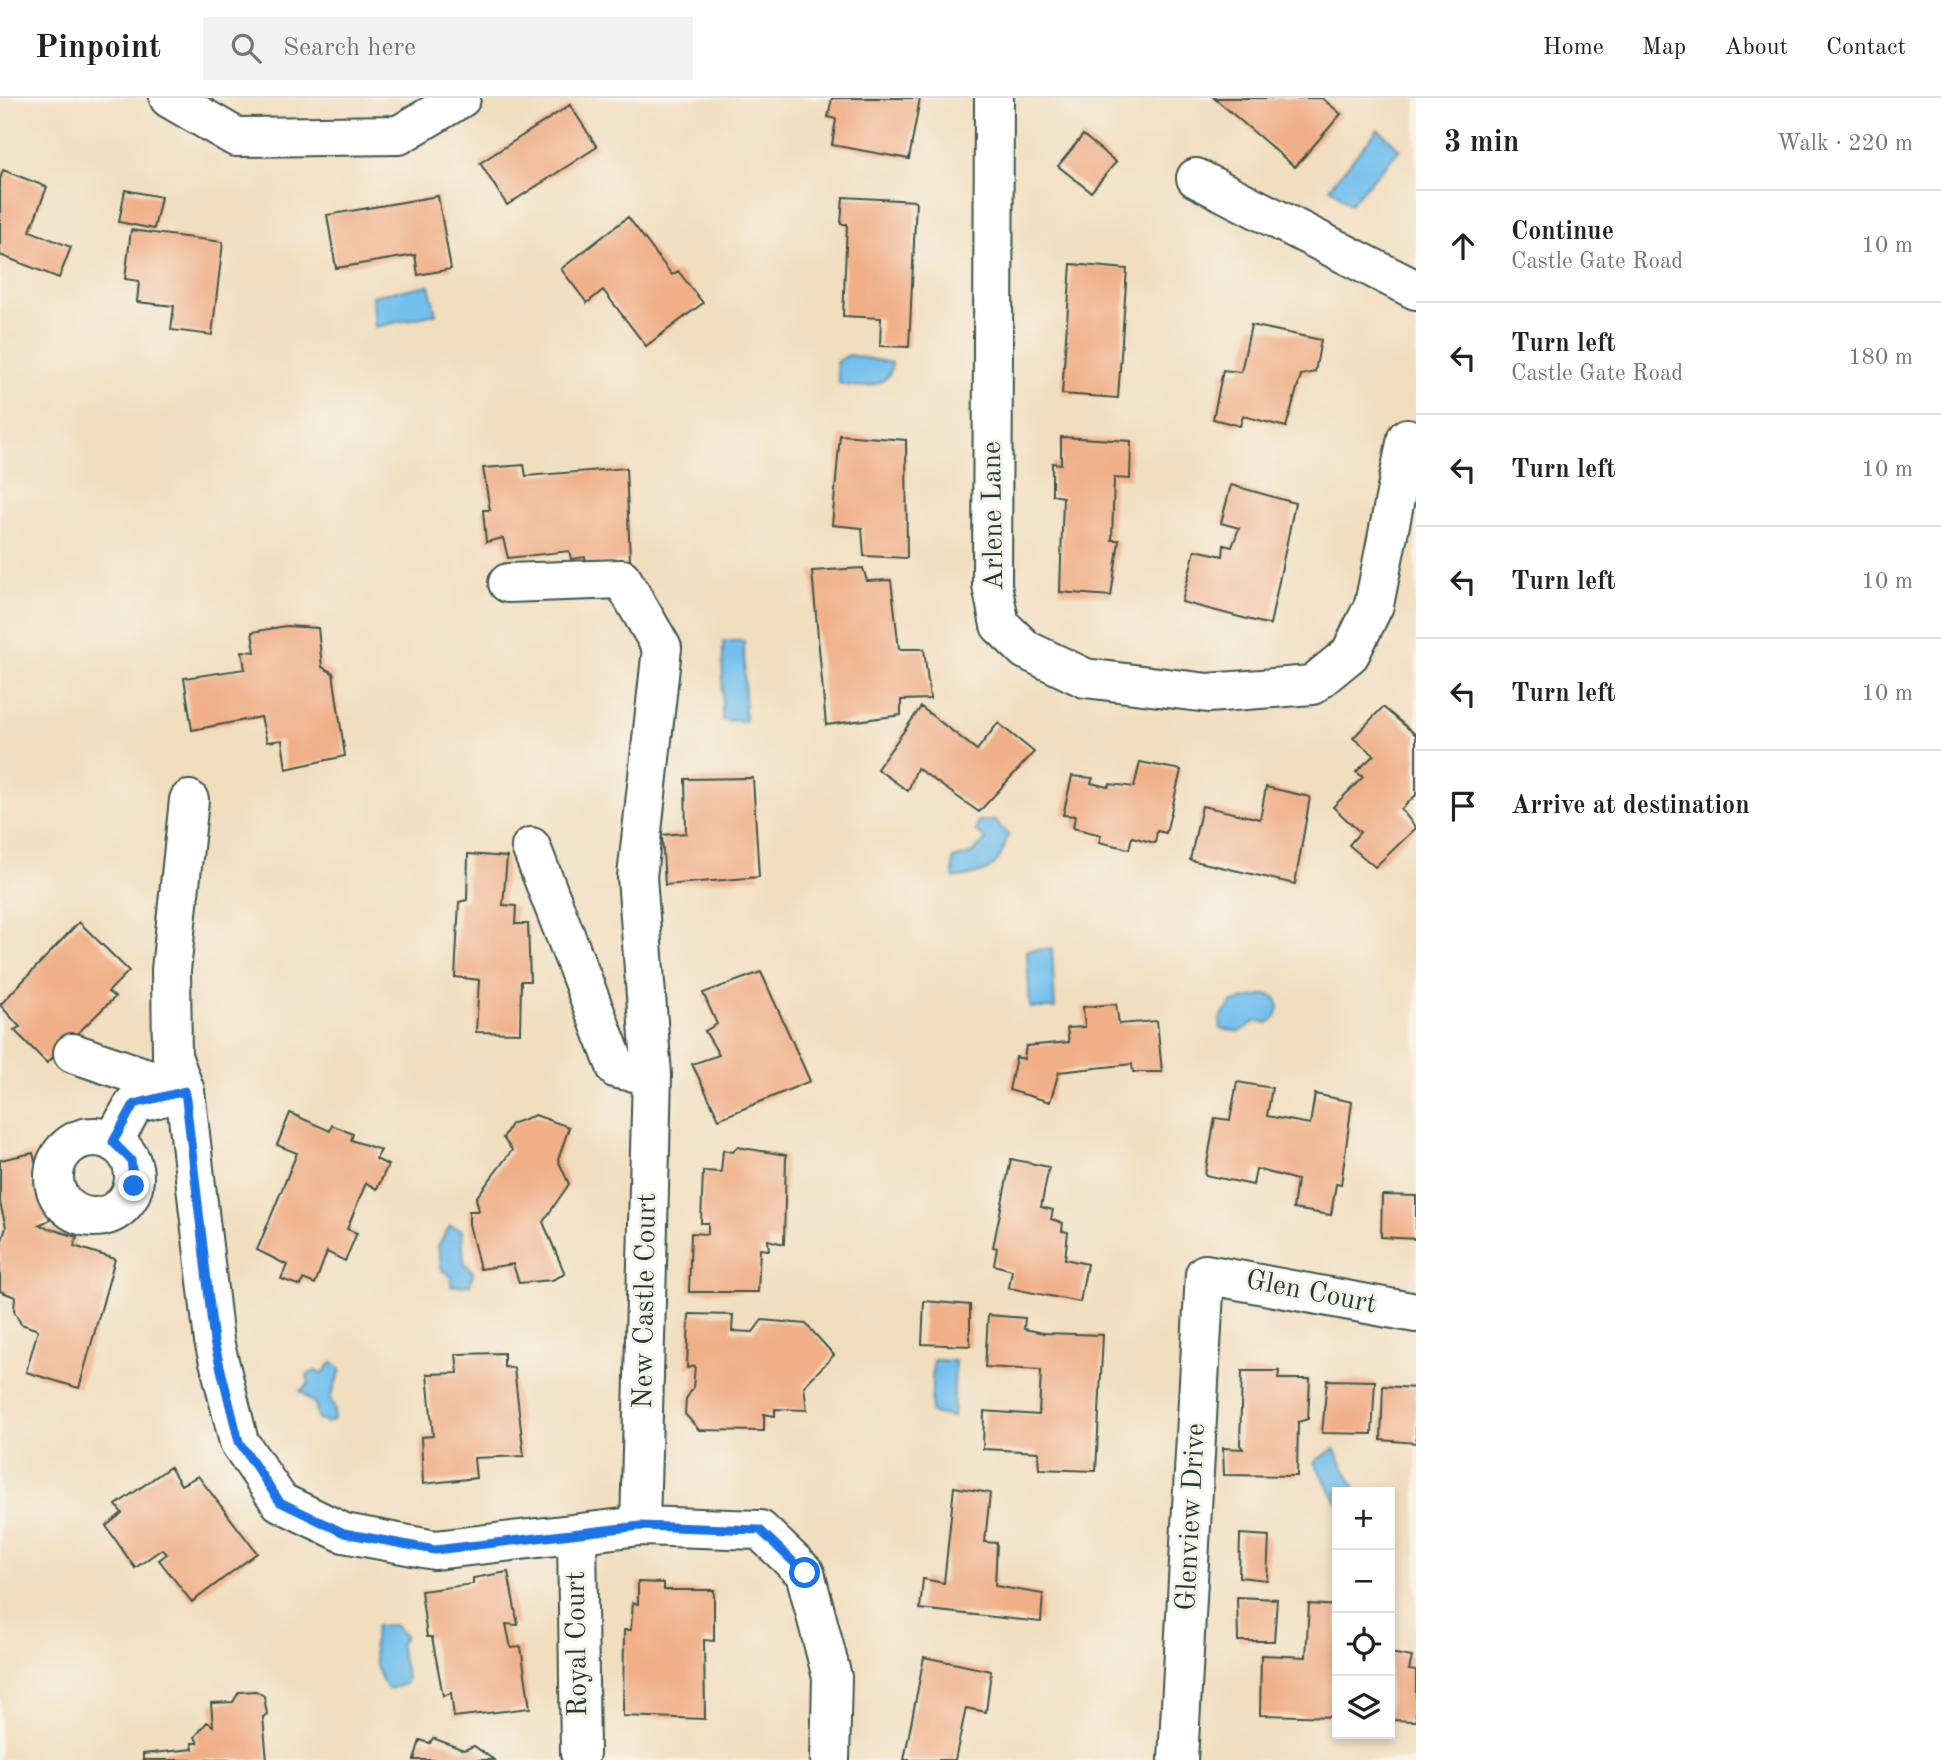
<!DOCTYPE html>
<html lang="en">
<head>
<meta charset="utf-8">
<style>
  :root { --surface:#fff; --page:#f2f2f2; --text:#222; --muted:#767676; --line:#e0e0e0 }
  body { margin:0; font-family:"Old Standard TT",serif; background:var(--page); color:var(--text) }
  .controls { position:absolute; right:21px; bottom:21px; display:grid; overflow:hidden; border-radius:0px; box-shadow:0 4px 10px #0003 }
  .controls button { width:63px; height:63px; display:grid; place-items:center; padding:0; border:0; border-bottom:2px solid var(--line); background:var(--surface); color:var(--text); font:35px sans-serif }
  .stop { position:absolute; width:21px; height:21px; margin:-16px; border:5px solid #1a73e8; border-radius:50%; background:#fff }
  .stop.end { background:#1a73e8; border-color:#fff; box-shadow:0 2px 7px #0008 }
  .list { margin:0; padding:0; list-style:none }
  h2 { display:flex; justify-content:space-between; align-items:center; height:91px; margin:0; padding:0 28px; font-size:30px }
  h2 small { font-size:23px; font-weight:400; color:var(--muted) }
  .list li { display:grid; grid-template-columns:46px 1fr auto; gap:21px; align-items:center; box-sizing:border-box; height:112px; padding:0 28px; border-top:2px solid var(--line) }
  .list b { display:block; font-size:26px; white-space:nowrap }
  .list p { margin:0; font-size:23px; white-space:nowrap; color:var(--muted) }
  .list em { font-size:23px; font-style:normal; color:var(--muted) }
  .icon { flex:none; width:38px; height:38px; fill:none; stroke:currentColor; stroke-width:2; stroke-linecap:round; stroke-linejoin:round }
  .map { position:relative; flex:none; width:1416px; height:1662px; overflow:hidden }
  header { display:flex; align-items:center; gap:42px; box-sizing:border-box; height:98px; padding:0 35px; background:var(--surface); border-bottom:2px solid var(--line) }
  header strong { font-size:33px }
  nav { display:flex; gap:38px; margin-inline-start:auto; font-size:24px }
  .search { width:490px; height:63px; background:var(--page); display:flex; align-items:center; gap:18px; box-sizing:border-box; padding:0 24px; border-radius:0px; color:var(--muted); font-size:26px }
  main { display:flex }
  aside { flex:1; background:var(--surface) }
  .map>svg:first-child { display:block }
  .water { fill:#73c0ed; stroke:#497e90; stroke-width:2 }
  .building { fill:#f0af87 }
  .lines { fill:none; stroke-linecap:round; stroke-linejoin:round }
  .minor-casing { stroke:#3e5549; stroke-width:42 }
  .minor { stroke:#fff; stroke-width:38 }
  .route { stroke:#1a73e8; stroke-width:9 }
  .labels { text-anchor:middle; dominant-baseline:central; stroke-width:6; stroke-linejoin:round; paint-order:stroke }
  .street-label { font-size:28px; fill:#1f3d34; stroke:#f7f3e8 }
</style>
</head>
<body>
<header>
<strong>Pinpoint</strong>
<div class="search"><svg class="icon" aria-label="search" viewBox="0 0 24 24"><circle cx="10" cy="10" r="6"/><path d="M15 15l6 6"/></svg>Search here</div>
<nav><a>Home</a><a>Map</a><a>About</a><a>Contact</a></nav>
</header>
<main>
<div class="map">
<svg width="1416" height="1662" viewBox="0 0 1416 1662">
  <rect width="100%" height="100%" fill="#f7f3e8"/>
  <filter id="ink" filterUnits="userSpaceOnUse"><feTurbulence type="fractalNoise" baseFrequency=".0143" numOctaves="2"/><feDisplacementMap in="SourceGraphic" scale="14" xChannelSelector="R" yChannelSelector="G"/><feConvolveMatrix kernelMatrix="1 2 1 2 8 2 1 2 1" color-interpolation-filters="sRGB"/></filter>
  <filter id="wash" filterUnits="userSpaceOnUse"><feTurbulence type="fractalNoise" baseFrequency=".00686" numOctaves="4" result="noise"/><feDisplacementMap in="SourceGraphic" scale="28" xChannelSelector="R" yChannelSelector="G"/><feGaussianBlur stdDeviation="1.57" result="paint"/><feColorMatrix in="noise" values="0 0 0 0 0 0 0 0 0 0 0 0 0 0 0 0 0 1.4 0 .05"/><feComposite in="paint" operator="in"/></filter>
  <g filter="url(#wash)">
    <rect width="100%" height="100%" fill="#f1debf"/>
    <!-- water -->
    <path class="water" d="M 1378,31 L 1400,51 L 1350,106 L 1330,89 Z
      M 429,187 L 436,216 L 375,229 L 372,198 Z
      M 849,257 L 892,265 C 891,291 858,291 839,285 L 836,264 Z
      M 723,543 L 744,543 L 745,623 L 722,622 Z
      M 978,723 L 995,723 L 1008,736 C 1000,771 988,776 953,780 L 953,761 L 971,756 L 986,742 L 976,733 Z
      M 1052,851 L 1055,910 L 1030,910 L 1027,852 Z
      M 1267,896 L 1276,900 L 1279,908 L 1276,919 L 1268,925 L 1256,923 L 1240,934 L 1221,931 L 1220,920 L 1233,904 Z
      M 450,1128 L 462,1132 L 464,1164 L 473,1174 L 470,1187 L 451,1188 L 451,1179 L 442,1172 L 438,1148 Z
      M 933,1262 L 955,1263 L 953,1319 L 931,1315 Z
      M 332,1264 L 341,1271 L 330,1301 L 335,1312 L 333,1323 L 326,1325 L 318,1321 L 316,1307 L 300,1293 L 309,1286 L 307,1277 L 315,1273 L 323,1275 Z
      M 1334,1351 L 1357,1394 L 1337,1394 L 1337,1404 L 1314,1364 Z
      M 394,1527 L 405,1538 L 399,1546 L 407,1580 L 405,1586 L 388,1591 C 374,1573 371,1550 376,1528 Z"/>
    <g id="blocks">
      <!-- building -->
      <path class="building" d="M 832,0 L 920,0 L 909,61 L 832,47 L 836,21 L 828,19 Z
        M 1214,0 L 1322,0 L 1341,16 L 1295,69 Z
        M 570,7 L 597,49 L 507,107 L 480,65 Z
        M 1083,37 L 1116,64 L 1091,94 L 1058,68 Z
        M 3,72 L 47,89 L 30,133 L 71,149 L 59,180 L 0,157 L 0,81 Z
        M 125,92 L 161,99 L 154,131 L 119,124 Z
        M 438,98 L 451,171 L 418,177 L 415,157 L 336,170 L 327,117 Z
        M 843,99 L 916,103 L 909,249 L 880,248 L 881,220 L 843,218 L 847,126 L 841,126 Z
        M 628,119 L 672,177 L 678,173 L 703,205 L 646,248 L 603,192 L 587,205 L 561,171 Z
        M 131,132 L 223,144 L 212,237 L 171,232 L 174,208 L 137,204 L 139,183 L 125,181 Z
        M 1071,166 L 1127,171 L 1118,300 L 1062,296 Z
        M 1251,227 L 1321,242 L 1315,274 L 1301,277 L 1286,329 L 1243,318 L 1240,328 L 1213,321 L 1223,272 L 1241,274 Z
        M 840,337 L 906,342 L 907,460 L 864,458 L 862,430 L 832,427 Z
        M 1061,339 L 1131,343 L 1130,381 L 1114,380 L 1112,442 L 1119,442 L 1111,498 L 1060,494 L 1063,399 L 1052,397 L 1052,365 L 1061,366 Z
        M 524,367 L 526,378 L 626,370 L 630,462 L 587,467 L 585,459 L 571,461 L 569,453 L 508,460 L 503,440 L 486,444 L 483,412 L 490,412 L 483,370 Z
        M 1231,387 L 1295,405 L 1270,527 L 1182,504 L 1195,452 L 1223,458 L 1224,447 L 1232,449 L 1239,430 L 1221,425 Z
        M 863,470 L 867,483 L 891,482 L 899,551 L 924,551 L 930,601 L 901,602 L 901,617 L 826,627 L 812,473 Z
        M 286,528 L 318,530 L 322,569 L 333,575 L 345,658 L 286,671 L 282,642 L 267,644 L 261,619 L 192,632 L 184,580 L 245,571 L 242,553 L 255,554 L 252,534 Z
        M 921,609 L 977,652 L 998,625 L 1034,654 L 979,714 L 917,670 L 908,693 L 877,671 Z
        M 1383,609 L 1416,637 L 1416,697 L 1401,711 L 1416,730 L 1375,769 L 1349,747 L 1360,734 L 1333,709 L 1363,679 L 1356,674 L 1374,657 L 1353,640 Z
        M 1140,664 L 1181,672 L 1166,735 L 1157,733 L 1155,745 L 1132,739 L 1129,751 L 1099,744 L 1101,737 L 1073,730 L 1075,718 L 1063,717 L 1072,678 L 1093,680 L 1091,685 L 1108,689 L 1110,686 L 1134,689 Z
        M 753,680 L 759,779 L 665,787 L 662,737 L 686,735 L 685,681 Z
        M 1266,689 L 1310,699 L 1295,786 L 1190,762 L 1202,708 L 1260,721 Z
        M 468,756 L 507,759 L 503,807 L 516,808 L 515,826 L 528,826 L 530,883 L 521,883 L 520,935 L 476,934 L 479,882 L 455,879 L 459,804 L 467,802 Z
        M 79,824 L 129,873 L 108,894 L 115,899 L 47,965 L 14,932 L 20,929 L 0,907 Z
        M 761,874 L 810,983 L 719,1021 L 692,966 L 719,957 L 705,933 L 717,926 L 703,895 Z
        M 1116,906 L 1119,926 L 1157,923 L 1162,974 L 1133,974 L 1132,966 L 1059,974 L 1050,1004 L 1009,992 L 1016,959 L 1024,961 L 1026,948 L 1069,944 L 1067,930 L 1085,929 L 1083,909 Z
        M 1237,984 L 1272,990 L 1267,1018 L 1310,1026 L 1315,996 L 1352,1004 L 1341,1087 L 1336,1086 L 1331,1117 L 1293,1111 L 1297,1082 L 1256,1071 L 1253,1087 L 1205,1077 L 1215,1020 L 1230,1022 Z
        M 290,1015 L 330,1033 L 332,1027 L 353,1036 L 351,1042 L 381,1052 L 376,1061 L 388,1067 L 377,1091 L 366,1085 L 347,1131 L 357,1135 L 345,1163 L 327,1154 L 315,1186 L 303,1181 L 301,1188 L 281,1181 L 287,1167 L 257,1152 L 297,1055 L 277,1047 Z
        M 535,1017 L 569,1029 L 558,1062 L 569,1086 L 543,1124 L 565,1176 L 552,1182 L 519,1185 L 513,1166 L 480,1171 L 469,1126 L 469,1113 L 479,1113 L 476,1100 L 512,1052 L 503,1040 L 511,1026 Z
        M 737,1049 L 786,1057 L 784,1146 L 768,1142 L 769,1152 L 760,1151 L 758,1194 L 689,1194 L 691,1135 L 708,1136 L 708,1125 L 701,1125 L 703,1073 L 721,1074 L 723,1052 L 733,1054 Z
        M 33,1055 L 50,1122 L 38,1127 L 77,1139 L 74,1148 L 115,1161 L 79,1290 L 26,1274 L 38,1232 L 21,1226 L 14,1213 L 15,1199 L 0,1193 L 0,1149 L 6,1129 L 0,1105 L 0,1062 Z
        M 1011,1061 L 1049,1069 L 1041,1109 L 1053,1112 L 1051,1121 L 1063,1125 L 1062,1133 L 1068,1134 L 1065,1161 L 1087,1166 L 1080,1204 L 1009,1190 L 1012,1172 L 994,1167 L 997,1150 L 993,1149 Z
        M 1382,1097 L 1416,1098 L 1416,1141 L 1381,1139 Z
        M 924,1203 L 970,1207 L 970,1248 L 922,1246 Z
        M 689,1216 L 733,1217 L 732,1233 L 753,1234 L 762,1222 L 806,1226 L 834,1257 L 804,1288 L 807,1312 L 775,1311 L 775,1318 L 764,1316 L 764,1333 L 699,1332 L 685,1316 L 686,1301 L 693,1290 L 695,1268 L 687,1270 Z
        M 988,1217 L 1025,1220 L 1024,1231 L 1044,1235 L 1103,1237 L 1096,1373 L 1039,1371 L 1038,1354 L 983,1351 L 984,1313 L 1039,1317 L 1041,1272 L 985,1269 Z
        M 504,1255 L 504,1269 L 514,1270 L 524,1358 L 474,1360 L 476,1380 L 423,1386 L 421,1339 L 433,1338 L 427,1276 L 458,1275 L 456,1256 Z
        M 1242,1273 L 1279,1273 L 1278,1281 L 1310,1281 L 1308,1321 L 1298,1324 L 1297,1378 L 1224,1377 L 1223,1350 L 1243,1351 L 1240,1347 Z
        M 1327,1282 L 1375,1283 L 1372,1336 L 1322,1335 Z
        M 1383,1288 L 1416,1290 L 1416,1345 L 1381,1342 Z
        M 170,1369 L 181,1387 L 198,1378 L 257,1455 L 192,1504 L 159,1462 L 167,1456 L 162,1451 L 135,1470 L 106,1428 L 122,1415 L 116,1407 Z
        M 954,1389 L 990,1395 L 985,1444 L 997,1445 L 995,1488 L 1043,1496 L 1041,1524 L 920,1511 L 923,1481 L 944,1485 Z
        M 1240,1436 L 1269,1438 L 1267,1482 L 1239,1479 Z
        M 508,1474 L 518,1527 L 506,1526 L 511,1550 L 521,1549 L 530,1610 L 454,1619 L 451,1595 L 443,1598 L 432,1539 L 427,1539 L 421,1493 L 473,1486 L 473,1480 Z
        M 638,1484 L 664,1485 L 664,1492 L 714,1492 L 714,1543 L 704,1542 L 705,1621 L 623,1618 L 624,1532 L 631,1532 L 633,1504 L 638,1506 Z
        M 1237,1499 L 1277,1501 L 1274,1543 L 1238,1543 Z
        M 1309,1506 L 1337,1508 L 1337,1619 L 1260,1617 L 1261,1557 L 1306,1559 Z
        M 1390,1555 L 1412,1559 L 1409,1572 L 1416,1573 L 1416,1623 L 1390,1622 Z
        M 924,1559 L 991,1573 L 986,1614 L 966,1610 L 955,1662 L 904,1662 Z
        M 256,1593 L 264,1598 L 267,1616 L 263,1619 L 267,1662 L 143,1662 L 143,1656 L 193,1651 L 192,1645 L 198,1645 L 195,1639 L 207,1624 L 213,1628 L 211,1605 L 233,1604 L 239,1594 Z
        M 433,1640 L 464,1652 L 474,1648 L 494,1662 L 414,1662 L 420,1642 L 430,1645 Z"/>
    </g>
  </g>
  <g filter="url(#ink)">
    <use href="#blocks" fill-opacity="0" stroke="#3e5549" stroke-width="2"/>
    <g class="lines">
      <defs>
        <path id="minor" d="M 169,0 L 236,39 L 399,37 L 461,0
          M 994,0 L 992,487 L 1000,527 L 1026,552 L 1085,580 L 1208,595 L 1312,587 L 1350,556 L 1374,507 L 1407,340
          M 1196,80 L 1416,192
          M 508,485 L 622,481 L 662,550 L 637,779 L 652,977 L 640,1428
          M 189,702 L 171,872 L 172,958 L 185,993 L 214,1243 L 239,1344 L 280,1404 L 344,1435 L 435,1452 L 640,1428 L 760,1432 L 805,1475 L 832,1579 L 830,1662
          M 531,749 L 617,971 L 652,977
          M 73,955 L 185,993
          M54 1079a40 40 0 1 1 80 0a40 40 0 1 1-80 0Z
          M 113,1044 L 134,1006 L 185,993
          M 577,1437 L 580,1655
          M 1178,1662 L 1205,1176 L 1416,1215"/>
      </defs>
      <!-- minor casing -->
      <use href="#minor" class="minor-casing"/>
      <!-- minor -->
      <use href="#minor" class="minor"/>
    </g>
  </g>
  <g class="lines" filter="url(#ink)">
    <!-- route -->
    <path class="route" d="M 134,1088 L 131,1062 L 113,1044 L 134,1006 L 185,993 L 214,1244 L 239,1344 L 280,1404 L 344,1435 L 435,1452 L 640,1428 L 760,1432 L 805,1475"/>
  </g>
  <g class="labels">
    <!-- street labels -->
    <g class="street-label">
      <text transform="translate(994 418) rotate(-91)">Arlene Lane</text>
      <text transform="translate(1311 1195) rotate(11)">Glen Court</text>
      <text transform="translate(646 1203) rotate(-89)">New Castle Court</text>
      <text transform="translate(1192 1419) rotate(-87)">Glenview Drive</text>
      <text transform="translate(578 1546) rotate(-91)">Royal Court</text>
    </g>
  </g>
</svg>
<div class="controls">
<button>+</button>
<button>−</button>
<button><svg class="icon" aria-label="locate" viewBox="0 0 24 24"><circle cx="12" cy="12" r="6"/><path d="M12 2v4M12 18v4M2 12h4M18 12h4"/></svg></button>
<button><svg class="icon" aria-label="layers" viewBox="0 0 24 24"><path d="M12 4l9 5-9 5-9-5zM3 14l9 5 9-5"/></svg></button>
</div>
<div class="stop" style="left:805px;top:1475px"></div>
<div class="stop end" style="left:134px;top:1088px"></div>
</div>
<aside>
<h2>3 min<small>Walk · 220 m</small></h2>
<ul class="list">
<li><svg class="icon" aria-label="ahead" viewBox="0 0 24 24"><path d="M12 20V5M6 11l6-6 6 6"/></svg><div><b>Continue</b><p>Castle Gate Road</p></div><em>10 m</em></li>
<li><svg class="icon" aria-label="left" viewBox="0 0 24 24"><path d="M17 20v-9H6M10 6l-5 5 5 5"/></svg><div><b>Turn left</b><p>Castle Gate Road</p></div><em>180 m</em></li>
<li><svg class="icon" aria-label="left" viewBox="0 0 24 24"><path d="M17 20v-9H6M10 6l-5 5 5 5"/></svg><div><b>Turn left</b></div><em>10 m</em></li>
<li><svg class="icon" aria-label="left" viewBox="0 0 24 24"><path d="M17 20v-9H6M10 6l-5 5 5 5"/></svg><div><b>Turn left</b></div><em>10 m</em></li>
<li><svg class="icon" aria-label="left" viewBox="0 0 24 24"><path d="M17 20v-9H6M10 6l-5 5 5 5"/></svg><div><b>Turn left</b></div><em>10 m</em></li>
<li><svg class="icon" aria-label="arrive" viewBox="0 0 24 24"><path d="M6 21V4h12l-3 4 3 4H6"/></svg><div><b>Arrive at destination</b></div></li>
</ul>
</aside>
</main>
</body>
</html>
